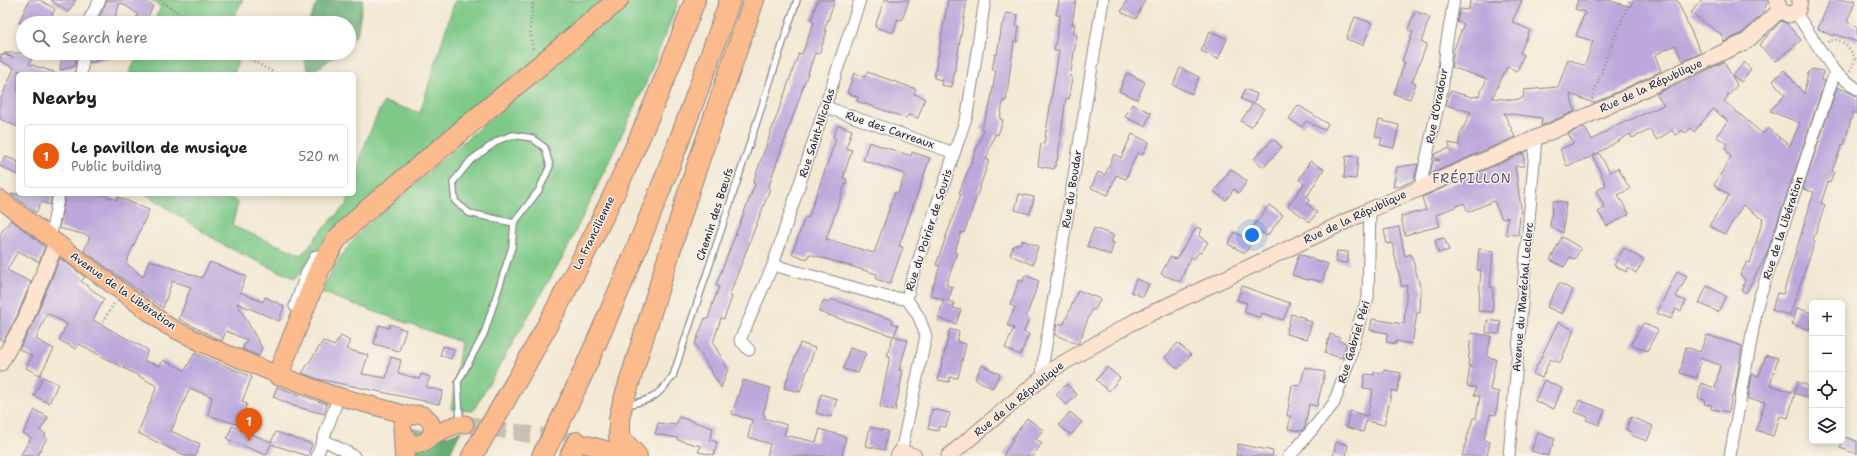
<!DOCTYPE html>
<html lang="en">
<head>
<meta charset="utf-8">
<style>
  :root { --surface:#fff; --page:#f6f6f6; --text:#202124; --muted:#757577; --line:#e0e0e0; --accent:#ea580c }
  body { margin:0; font-family:"Shantell Sans",sans-serif; background:var(--page); color:var(--text) }
  .controls { position:absolute; right:12px; bottom:12px; display:grid; overflow:hidden; border-radius:6px; box-shadow:0 2px 10px #0003 }
  .controls button { width:36px; height:36px; display:grid; place-items:center; padding:0; border:0; border-bottom:1px solid var(--line); background:var(--surface); color:var(--text); font:20px sans-serif }
  .you { position:absolute; left:1252px; top:235px; width:14px; height:14px; margin:-10px; border:3px solid #fff; border-radius:50%; background:#1a73e8; box-shadow:0 0 0 6px #1a73e833 }
  .badge { display:grid; place-items:center; width:26px; height:26px; border-radius:50%; background:var(--accent); color:#fff; font-size:13px; font-weight:700 }
  .pin { position:absolute; translate:-50% -33px; filter:drop-shadow(0 1px 2px #0008) }
  .pin::after { content:''; position:absolute; top:21px; width:14px; height:12px; background:inherit; clip-path:polygon(0 0,100% 0,50% 100%) }
  .list { margin:0; padding:0; list-style:none }
  h2 { display:flex; justify-content:space-between; align-items:center; height:52px; margin:0; padding:0 16px; font-size:17px }
  h2 small { font-size:13px; font-weight:400; color:var(--muted) }
  .list li { display:grid; grid-template-columns:26px 1fr auto; gap:12px; align-items:center; box-sizing:border-box; height:64px; margin:0 8px 8px; padding:0 8px; border:1px solid var(--line); border-radius:6px }
  .list b { display:block; font-size:15px; white-space:nowrap }
  .list p { margin:0; font-size:13px; white-space:nowrap; color:var(--muted) }
  .list em { font-size:13px; font-style:normal; color:var(--muted) }
  .icon { flex:none; width:22px; height:22px; fill:none; stroke:currentColor; stroke-width:2; stroke-linecap:round; stroke-linejoin:round }
  .map { position:relative; flex:none; width:1857px; height:456px; overflow:hidden }
  .search { position:absolute; background:var(--surface); box-shadow:0 2px 10px #0003; left:16px; top:16px; width:340px; height:44px; display:flex; align-items:center; gap:10px; box-sizing:border-box; padding:0 14px; border-radius:22px; color:var(--muted); font-size:15px }
  .panel { position:absolute; background:var(--surface); box-shadow:0 2px 10px #0003; left:16px; top:72px; width:340px; height:124px; border-radius:6px }
  .map>svg:first-child { display:block }
  .green { fill:#7ec988; stroke:#507662 }
  .forest { fill:#66ad74; stroke:#446858 }
  .building { fill:#bca8db }
  .lines { fill:none; stroke-linecap:round; stroke-linejoin:round }
  .primary-tunnel { stroke:#c9c0b5; stroke-width:17; stroke-dasharray:17 8; stroke-linecap:butt }
  .lane-casing { stroke:#8a8587; stroke-width:8 }
  .street-casing { stroke:#8a8587; stroke-width:13 }
  .secondary-casing { stroke:#8a8587; stroke-width:17 }
  .primary-casing { stroke:#8a8587; stroke-width:19 }
  .highway-casing { stroke:#8a8587; stroke-width:22 }
  .path { stroke:#8a8587; stroke-width:2.5; stroke-dasharray:1 3; stroke-linecap:butt }
  .lane { stroke:#fff; stroke-width:5.5 }
  .street { stroke:#fff; stroke-width:11 }
  .secondary { stroke:#fde4d1; stroke-width:15 }
  .primary { stroke:#fbbb8c; stroke-width:17 }
  .highway { stroke:#fbbb8c; stroke-width:20 }
  .labels { text-anchor:middle; dominant-baseline:central; stroke-width:3; stroke-linejoin:round; paint-order:stroke }
  .street-label { font-size:11px; fill:#22223b; stroke:#f7f3e8 }
  .quarter-label { font-size:13px; letter-spacing:1px; fill:#585173; stroke:#f7f3e8 }
</style>
</head>
<body>
<div class="map">
<svg width="1857" height="456" viewBox="0 0 1857 456">
  <rect width="100%" height="100%" fill="#f7f3e8"/>
  <filter id="ink" filterUnits="userSpaceOnUse"><feTurbulence type="fractalNoise" baseFrequency=".025" numOctaves="2"/><feDisplacementMap in="SourceGraphic" scale="8" xChannelSelector="R" yChannelSelector="G"/><feConvolveMatrix kernelMatrix="1 2 1 2 8 2 1 2 1" color-interpolation-filters="sRGB"/></filter>
  <filter id="wash" filterUnits="userSpaceOnUse"><feTurbulence type="fractalNoise" baseFrequency=".012" numOctaves="4" result="noise"/><feDisplacementMap in="SourceGraphic" scale="16" xChannelSelector="R" yChannelSelector="G"/><feGaussianBlur stdDeviation="0.9" result="paint"/><feColorMatrix in="noise" values="0 0 0 0 0 0 0 0 0 0 0 0 0 0 0 0 0 1.4 0 .05"/><feComposite in="paint" operator="in"/></filter>
  <g filter="url(#wash)">
    <rect width="100%" height="100%" fill="#f3e8d3"/>
    <!-- green -->
    <path class="green" d="M 151,0 L 243,0 L 230,23 L 153,23 L 161,7 Z
      M 455,0 L 605,0 L 309,261 L 295,279 L 223,245 L 146,194 L 225,194 L 238,203 L 232,226 L 302,255 L 320,232 L 347,204 L 350,194 L 354,194 C 354,169 371,125 384,102 L 420,113 Z
      M 627,0 L 679,0 L 643,90 L 565,253 L 473,411 L 451,409 L 461,342 L 336,298 L 322,292 C 332,265 346,248 365,227 Z
      M 139,53 L 234,53 L 238,59 L 234,74 L 129,74 Z"/>
    <!-- forest -->
    <path class="forest" d="M 318,0 L 363,0 L 357,35 L 349,43 L 349,23 L 308,23 Z
      M 303,53 L 339,53 L 320,67 L 310,72 L 307,70 Z
      M 406,427 L 447,436 L 461,431 L 448,456 L 410,456 L 411,445 Z"/>
    <g id="blocks">
      <!-- building -->
      <path class="building" d="M 29,0 L 40,0 L 55,9 L 48,23 L 19,23 Z
        M 51,0 L 76,0 L 68,12 Z
        M 107,0 L 143,0 L 153,6 L 145,23 L 134,23 L 138,14 L 120,2 L 113,23 L 97,23 Z
        M 818,0 L 835,0 L 824,31 L 827,31 L 819,54 L 815,53 L 768,188 L 770,189 L 729,296 L 732,297 L 724,319 L 721,318 L 713,343 L 728,369 L 721,388 L 695,344 L 705,318 L 708,319 L 713,303 L 719,287 L 716,285 L 755,184 L 753,183 L 799,53 L 802,54 L 814,22 L 811,20 Z
        M 884,0 L 909,0 L 902,20 L 898,19 L 893,33 L 875,27 Z
        M 948,0 L 967,0 L 952,87 L 941,85 L 942,80 L 934,78 Z
        M 1059,0 L 1076,0 L 1072,24 L 1075,24 L 1073,34 L 1077,35 L 1070,77 L 1072,77 L 1069,99 L 1066,98 L 1058,157 L 1054,169 L 1038,166 L 1041,143 L 1044,144 L 1059,51 L 1054,51 L 1060,15 L 1056,15 Z
        M 1127,0 L 1145,0 L 1136,19 L 1121,12 Z
        M 1471,0 L 1522,0 L 1512,22 L 1530,30 L 1520,53 L 1524,55 L 1517,71 L 1507,67 L 1492,98 L 1514,100 L 1523,98 L 1524,90 L 1558,87 L 1568,59 L 1585,66 L 1593,41 L 1576,36 L 1585,12 L 1575,9 L 1578,0 L 1608,0 L 1630,7 L 1633,0 L 1677,0 L 1701,53 L 1683,61 L 1675,45 L 1655,55 L 1661,71 L 1594,103 L 1570,94 L 1575,111 L 1541,126 L 1542,118 L 1504,113 L 1515,137 L 1430,174 L 1433,161 L 1440,160 L 1434,158 L 1435,154 L 1450,148 L 1449,143 L 1459,145 L 1460,134 L 1471,112 L 1446,105 L 1450,91 L 1472,97 L 1479,96 L 1487,79 L 1451,67 L 1454,49 L 1464,24 L 1457,22 L 1460,9 L 1468,10 Z
        M 1701,0 L 1768,0 L 1762,15 L 1742,33 L 1724,42 L 1721,34 L 1691,13 Z
        M 1830,0 L 1856,0 L 1847,22 L 1857,27 L 1857,42 L 1834,34 L 1833,36 L 1818,29 Z
        M 1415,11 L 1430,17 L 1421,42 L 1427,44 L 1412,82 L 1416,83 L 1410,99 L 1394,94 L 1405,62 L 1402,61 L 1413,32 L 1408,30 Z
        M 1006,13 L 1018,15 L 1016,26 L 1019,26 L 1017,42 L 1014,41 L 1006,101 L 1003,101 L 1000,119 L 1003,120 L 998,135 L 995,134 L 986,159 L 989,160 L 964,233 L 961,232 L 958,242 L 954,252 L 957,253 L 946,285 L 953,287 L 948,301 L 954,303 L 953,308 L 961,310 L 956,324 L 938,318 L 944,300 L 930,295 L 940,266 L 936,265 L 961,194 L 959,193 L 984,130 L 981,129 L 990,105 L 996,70 L 992,70 L 995,54 L 997,55 L 1002,24 L 1004,24 Z
        M 1355,17 L 1372,23 L 1363,45 L 1346,39 Z
        M 1781,21 L 1786,23 L 1801,40 L 1776,61 L 1759,45 Z
        M 1210,31 L 1227,39 L 1218,59 L 1201,51 Z
        M 4,53 L 34,53 L 29,64 L 54,72 L 54,74 L 27,74 L 18,70 L 18,127 L 0,119 L 0,101 L 14,68 L 0,61 L 1,54 L 14,58 Z
        M 62,53 L 77,53 L 75,66 L 60,70 Z
        M 91,53 L 112,53 L 113,57 L 90,63 Z
        M 1724,62 L 1737,85 L 1729,95 L 1726,94 L 1728,96 L 1724,101 L 1763,134 L 1768,128 L 1790,146 L 1800,123 L 1770,111 L 1785,95 L 1773,81 L 1784,70 L 1804,94 L 1808,73 L 1812,69 L 1823,71 L 1822,80 L 1825,81 L 1766,256 L 1746,293 L 1742,291 L 1745,279 L 1740,275 L 1747,262 L 1750,263 L 1763,219 L 1743,205 L 1725,234 L 1709,226 L 1729,195 L 1714,185 L 1731,157 L 1725,148 L 1727,144 L 1716,136 L 1728,121 L 1713,109 L 1694,132 L 1691,128 L 1685,133 L 1683,130 L 1675,135 L 1672,130 L 1657,140 L 1650,130 L 1632,138 L 1630,134 L 1591,157 L 1567,166 L 1560,149 L 1574,143 L 1568,134 L 1584,127 L 1592,140 L 1614,127 L 1664,105 L 1656,94 Z
        M 1744,62 L 1751,69 L 1741,82 L 1733,76 Z
        M 1180,68 L 1199,77 L 1192,94 L 1173,85 Z
        M 867,72 L 916,89 L 914,94 L 925,98 L 918,118 L 908,115 L 906,118 L 857,101 L 858,97 L 847,93 L 854,73 L 865,77 Z
        M 1127,73 L 1145,82 L 1137,99 L 1119,91 Z
        M 1837,87 L 1857,96 L 1857,114 L 1853,112 L 1844,145 L 1842,145 L 1832,171 L 1834,172 L 1830,183 L 1828,182 L 1821,203 L 1825,205 L 1813,240 L 1815,241 L 1790,315 L 1772,310 L 1777,293 L 1783,294 L 1814,192 L 1803,189 Z
        M 1245,89 L 1257,94 L 1254,103 L 1264,109 L 1251,127 L 1241,121 L 1253,104 L 1241,99 Z
        M 1132,104 L 1151,113 L 1145,126 L 1125,117 Z
        M 1298,105 L 1328,124 L 1324,130 L 1306,121 L 1302,127 L 1289,119 Z
        M 1379,120 L 1399,125 L 1394,148 L 1380,145 L 1382,138 L 1375,136 Z
        M 838,125 L 852,130 L 846,148 L 852,150 L 843,178 L 847,179 L 826,239 L 874,253 L 895,192 L 898,193 L 905,174 L 863,160 L 869,142 L 911,156 L 912,152 L 930,158 L 899,246 L 903,247 L 890,284 L 876,279 L 877,274 L 809,254 L 807,259 L 792,254 L 805,217 L 808,218 L 836,139 L 833,137 Z
        M 1132,134 L 1149,142 L 1142,155 L 1137,153 L 1126,179 L 1116,175 L 1108,195 L 1091,188 L 1098,172 L 1105,175 L 1114,154 L 1121,158 Z
        M 1273,139 L 1282,147 L 1264,167 L 1253,160 Z
        M 1524,153 L 1524,166 L 1515,166 L 1521,208 L 1518,235 L 1506,234 L 1508,217 L 1502,219 L 1494,201 L 1468,212 L 1464,203 L 1436,215 L 1440,226 L 1405,235 L 1401,216 L 1426,210 L 1422,197 Z
        M 1599,153 L 1610,172 L 1618,168 L 1630,189 L 1618,195 L 1629,214 L 1607,226 L 1598,212 L 1605,208 L 1596,191 L 1606,185 L 1593,156 Z
        M 5,156 L 18,162 L 18,175 L 0,166 Z
        M 1346,156 L 1358,157 L 1356,179 L 1344,178 Z
        M 1310,161 L 1324,169 L 1307,197 L 1310,199 L 1307,204 L 1317,212 L 1310,222 L 1288,206 L 1304,184 L 1299,180 Z
        M 1418,164 L 1414,180 L 1401,186 L 1393,187 L 1397,167 Z
        M 1231,169 L 1247,181 L 1239,193 L 1234,189 L 1226,200 L 1214,192 Z
        M 11,194 L 52,194 L 50,205 L 41,202 L 36,213 Z
        M 66,194 L 102,194 L 117,200 L 118,197 L 149,210 L 126,263 L 143,277 L 149,260 L 202,278 L 210,262 L 246,276 L 240,292 L 263,302 L 265,297 L 284,306 L 279,321 L 237,303 L 262,348 L 259,356 L 242,349 L 247,340 L 226,331 L 222,341 L 179,319 L 191,287 L 172,281 L 163,308 L 84,251 L 90,236 L 59,228 Z
        M 1019,194 L 1034,197 L 1030,214 L 1015,210 Z
        M 1553,201 L 1566,202 L 1563,233 L 1550,226 Z
        M 1269,205 L 1283,215 L 1267,236 L 1253,227 Z
        M 11,220 L 45,247 L 39,262 L 18,251 L 7,270 L 31,282 L 17,316 L 3,341 L 0,339 L 0,234 Z
        M 1197,227 L 1202,229 L 1199,236 L 1208,242 L 1201,253 L 1199,252 L 1194,259 L 1191,257 L 1180,282 L 1161,274 L 1170,257 L 1176,259 Z
        M 1399,227 L 1405,256 L 1411,254 L 1421,290 L 1420,313 L 1417,313 L 1412,344 L 1396,341 L 1396,344 L 1386,342 L 1388,333 L 1370,330 L 1372,319 L 1404,324 L 1407,285 L 1402,287 L 1392,243 L 1387,244 L 1384,230 Z
        M 1094,228 L 1114,235 L 1111,242 L 1114,243 L 1110,255 L 1087,246 Z
        M 1235,232 L 1252,242 L 1245,253 L 1228,244 Z
        M 1562,237 L 1581,248 L 1575,259 L 1570,257 L 1564,267 L 1550,260 Z
        M 1444,238 L 1449,250 L 1438,253 L 1435,240 Z
        M 1022,240 L 1038,246 L 1033,265 L 1010,255 L 1013,246 L 1021,243 Z
        M 1624,248 L 1644,260 L 1636,273 L 1628,268 L 1626,272 L 1614,265 Z
        M 1479,249 L 1493,251 L 1490,287 L 1493,287 L 1493,312 L 1478,311 L 1481,270 L 1477,270 Z
        M 1337,251 L 1348,252 L 1348,263 L 1336,262 Z
        M 1299,254 L 1328,264 L 1322,282 L 1311,279 L 1308,280 L 1292,275 Z
        M 60,258 L 85,277 L 81,281 L 104,299 L 93,320 L 148,350 L 144,361 L 160,366 L 163,360 L 185,370 L 195,353 L 252,377 L 242,402 L 247,404 L 239,425 L 208,415 L 212,397 L 190,388 L 171,431 L 200,444 L 196,456 L 186,456 L 138,433 L 157,386 L 79,344 L 76,349 L 59,340 L 67,324 L 47,313 L 36,339 L 54,349 L 40,375 L 26,368 L 32,356 L 19,349 L 33,323 Z
        M 1677,271 L 1687,276 L 1676,297 L 1686,301 L 1681,311 L 1676,309 L 1671,319 L 1657,313 Z
        M 1025,275 L 1039,281 L 1026,317 L 1029,319 L 1024,332 L 1029,334 L 1020,355 L 1005,348 L 1014,328 L 1007,325 L 1015,307 L 1010,305 L 1019,280 L 1023,282 Z
        M 1136,279 L 1149,284 L 1143,297 L 1131,292 Z
        M 1559,283 L 1573,290 L 1562,314 L 1547,307 Z
        M 1242,286 L 1290,303 L 1283,320 L 1262,313 L 1261,318 L 1244,312 L 1247,303 L 1237,300 Z
        M 1707,286 L 1726,296 L 1718,312 L 1699,303 Z
        M 1078,290 L 1100,299 L 1095,310 L 1092,309 L 1082,334 L 1083,334 L 1078,344 L 1055,335 L 1057,324 L 1064,324 Z
        M 831,299 L 893,320 L 892,323 L 898,325 L 894,336 L 908,340 L 899,370 L 903,371 L 895,411 L 880,407 L 890,356 L 887,355 L 893,336 L 819,312 L 823,301 L 829,302 Z
        M 1797,308 L 1812,313 L 1810,330 L 1792,324 Z
        M 1291,314 L 1305,318 L 1304,320 L 1312,322 L 1307,339 L 1286,334 Z
        M 1487,320 L 1501,322 L 1499,334 L 1486,333 Z
        M 1558,322 L 1574,330 L 1560,363 L 1550,359 L 1542,378 L 1533,374 Z
        M 1643,323 L 1658,330 L 1647,351 L 1631,344 Z
        M 390,324 L 406,330 L 399,351 L 374,344 L 379,325 L 389,328 Z
        M 950,329 L 959,332 L 957,342 L 966,344 L 958,378 L 950,377 L 949,382 L 938,380 Z
        M 1471,333 L 1491,336 L 1487,357 L 1496,359 L 1490,390 L 1499,392 L 1496,415 L 1490,414 L 1484,440 L 1490,442 L 1487,456 L 1462,456 L 1473,418 L 1476,418 L 1480,397 L 1474,395 L 1476,387 L 1467,386 L 1470,366 L 1468,366 Z
        M 1330,334 L 1340,338 L 1339,341 L 1346,343 L 1342,358 L 1325,353 Z
        M 1707,335 L 1742,346 L 1734,396 L 1732,396 L 1729,412 L 1711,409 L 1712,405 L 1704,404 L 1705,400 L 1698,398 L 1701,383 L 1715,388 L 1720,365 L 1701,358 L 1697,378 L 1680,373 L 1686,347 L 1700,352 Z
        M 341,336 L 350,341 L 346,349 L 368,355 L 362,374 L 386,378 L 391,357 L 401,360 L 398,373 L 419,379 L 421,374 L 430,377 L 426,387 L 443,391 L 439,404 L 318,379 L 302,373 L 323,341 L 334,346 Z
        M 800,343 L 815,348 L 800,392 L 784,388 Z
        M 1178,343 L 1191,355 L 1178,369 L 1165,357 Z
        M 443,346 L 454,349 L 451,359 L 440,355 Z
        M 850,348 L 866,353 L 858,373 L 843,369 Z
        M 1766,355 L 1778,358 L 1770,385 L 1795,393 L 1788,418 L 1780,416 L 1773,436 L 1756,430 L 1765,402 L 1748,399 L 1752,374 L 1759,376 Z
        M 982,365 L 1000,374 L 992,388 L 975,379 Z
        M 1107,367 L 1120,378 L 1109,391 L 1096,380 Z
        M 1305,367 L 1325,372 L 1317,406 L 1309,404 L 1305,427 L 1302,431 L 1288,429 L 1291,416 L 1287,416 L 1292,385 L 1300,386 Z
        M 1384,370 L 1401,373 L 1397,392 L 1392,390 L 1384,425 L 1366,421 L 1363,432 L 1346,427 L 1350,411 L 1367,416 L 1373,391 L 1372,389 L 1363,388 L 1365,374 L 1374,375 L 1374,372 L 1384,373 Z
        M 43,377 L 58,384 L 49,403 L 34,396 Z
        M 743,380 L 771,388 L 763,414 L 765,415 L 764,418 L 787,425 L 784,435 L 816,442 L 820,429 L 846,437 L 842,456 L 767,456 L 770,444 L 748,437 L 752,420 L 732,414 Z
        M 1544,380 L 1562,388 L 1554,409 L 1535,401 Z
        M 1798,382 L 1812,387 L 1812,399 L 1794,393 Z
        M 1067,384 L 1077,395 L 1066,405 L 1056,394 Z
        M 277,387 L 327,404 L 324,414 L 294,406 L 273,397 Z
        M 821,394 L 837,399 L 831,417 L 816,413 Z
        M 1579,400 L 1605,410 L 1599,425 L 1586,420 L 1588,417 L 1575,412 Z
        M 932,409 L 950,413 L 946,427 L 939,426 L 938,431 L 928,429 Z
        M 35,410 L 48,417 L 40,431 L 46,434 L 44,437 L 47,438 L 37,456 L 20,456 L 31,438 L 23,433 Z
        M 1070,412 L 1082,422 L 1071,435 L 1059,425 Z
        M 679,417 L 713,428 L 710,440 L 717,442 L 714,455 L 698,452 L 701,446 L 678,440 L 678,438 L 655,434 L 658,423 L 676,425 Z
        M 1631,417 L 1653,426 L 1647,441 L 1631,435 L 1632,432 L 1626,430 Z
        M 1027,418 L 1043,430 L 1036,439 L 1042,443 L 1033,456 L 1003,456 L 1013,440 L 1012,439 Z
        M 232,426 L 271,442 L 276,432 L 312,444 L 308,456 L 271,444 L 266,455 L 227,439 Z
        M 870,427 L 888,431 L 884,450 L 866,446 Z
        M 1538,433 L 1555,439 L 1548,456 L 1531,451 Z
        M 1844,437 L 1857,441 L 1857,454 L 1840,448 Z
        M 1336,442 L 1348,445 L 1346,456 L 1333,456 Z
        M 1238,444 L 1273,451 L 1272,456 L 1236,456 Z"/>
    </g>
  </g>
  <g filter="url(#ink)">
    <use href="#blocks" fill-opacity="0" stroke="#8a8587" stroke-width="1"/>
    <g class="lines">
      <!-- primary-tunnel -->
      <path class="primary-tunnel" d="M 465,424 L 577,442"/>
      <defs>
        <path id="lane" d="M 626,405 C 653,400 657,397 673,376 L 797,0
          M 460,422 L 458,382 L 484,334 L 512,247 L 514,223 L 539,190 L 550,166 L 545,148 L 532,138 L 513,135 L 499,140 L 471,160 L 453,182 L 455,201 L 469,213 L 514,223"/>
        <path id="street" d="M 860,0 L 773,265 L 887,297 L 907,299
          M 1796,13 L 1835,72 L 1857,89
          M 90,23 L 90,18 L 100,0
          M 81,74 L 84,53
          M 826,107 L 954,153
          M 1420,187 L 1443,84 L 1446,46 L 1454,0
          M 50,239 L 59,194
          M 295,306 L 307,272 L 316,256
          M 749,350 L 740,340 L 773,265
          M 1042,378 L 1043,363 L 1103,0
          M 324,440 L 354,456
          M 901,452 L 926,336 L 919,317 L 907,299 L 910,285 L 967,115 L 985,0
          M 317,456 L 339,396
          M 1289,456 L 1297,448 L 1334,403 L 1349,361 L 1360,319 L 1368,298 L 1370,210
          M 1509,456 L 1536,138
          M 1730,456 L 1758,302 L 1835,72"/>
        <path id="secondary" d="M 1777,0 L 1780,10 L 1789,15 L 1798,10 L 1800,0
          M 0,364 L 25,320 L 56,243
          M 898,456 L 901,452 L 914,456
          M 949,456 L 1053,369 L 1135,321 L 1370,210 L 1589,115 L 1747,41 L 1780,10"/>
        <path id="primary" d="M 0,199 L 87,266 L 168,326 L 206,345 L 278,375 L 330,394 L 411,416
          M402 429a15 15 0 1 1 30 0a15 15 0 1 1-30 0Z
          M 429,437 L 455,425 L 465,424
          M 577,442 L 630,456"/>
        <path id="highway" d="M 278,375 L 320,268 L 336,240 L 361,215 L 618,0
          M 404,436 L 405,456
          M 472,456 C 560,312 637,159 695,0
          M 542,456 C 567,410 587,364 608,316 C 653,213 693,107 730,0
          M 570,456 L 577,442
          M 637,456 L 619,437 L 619,419 L 622,406 L 690,187 L 754,0"/>
      </defs>
      <!-- lane casing -->
      <use href="#lane" class="lane-casing"/>
      <!-- street casing -->
      <use href="#street" class="street-casing"/>
      <!-- secondary casing -->
      <use href="#secondary" class="secondary-casing"/>
      <!-- primary casing -->
      <use href="#primary" class="primary-casing"/>
      <!-- highway casing -->
      <use href="#highway" class="highway-casing"/>
      <!-- path -->
      <path class="path" d="M 160,0 L 193,23
        M 533,0 L 530,27 L 533,51
        M 1828,42 C 1842,33 1852,52 1857,62
        M 240,53 L 276,74
        M 1850,71 L 1855,59
        M 1592,99 L 1603,67 L 1630,0
        M 103,322 L 114,303"/>
      <!-- lane -->
      <use href="#lane" class="lane"/>
      <!-- street -->
      <use href="#street" class="street"/>
      <!-- secondary -->
      <use href="#secondary" class="secondary"/>
      <!-- primary -->
      <use href="#primary" class="primary"/>
      <!-- highway -->
      <use href="#highway" class="highway"/>
    </g>
  </g>
  <g class="labels">
    <!-- street labels -->
    <g class="street-label">
      <text transform="translate(1651 86) rotate(-25)">Rue de la République</text>
      <text transform="translate(1437 106) rotate(-79)">Rue d'Oradour</text>
      <text transform="translate(890 130) rotate(19)">Rue des Carreaux</text>
      <text transform="translate(817 133) rotate(-72)">Rue Saint-Nicolas</text>
      <text transform="translate(1072 189) rotate(-81)">Rue du Boudar</text>
      <text transform="translate(715 214) rotate(-72)">Chemin des Bœufs</text>
      <text transform="translate(1355 217) rotate(-25)">Rue de la République</text>
      <text transform="translate(1783 228) rotate(-72)">Rue de la Libération</text>
      <text transform="translate(929 230) rotate(-72)">Rue du Poirier de Souris</text>
      <text transform="translate(594 233) rotate(-64)">La Francilienne</text>
      <text transform="translate(123 291) rotate(35)">Avenue de la Libération</text>
      <text transform="translate(1523 297) rotate(-85)">Avenue du Maréchal Leclerc</text>
      <text transform="translate(1354 342) rotate(-73)">Rue Gabriel Péri</text>
      <text transform="translate(1019 399) rotate(-39)">Rue de la République</text>
    </g>
    <!-- quarter labels -->
    <g class="quarter-label">
      <text x="1472" y="178">FRÉPILLON</text>
    </g>
  </g>
</svg>
<div class="controls">
<button>+</button>
<button>−</button>
<button><svg class="icon" aria-label="locate" viewBox="0 0 24 24"><circle cx="12" cy="12" r="6"/><path d="M12 2v4M12 18v4M2 12h4M18 12h4"/></svg></button>
<button><svg class="icon" aria-label="layers" viewBox="0 0 24 24"><path d="M12 4l9 5-9 5-9-5zM3 14l9 5 9-5"/></svg></button>
</div>
<div class="you"></div>
<div class="pin badge" style="left:249px;top:441px">1</div>
<div class="search"><svg class="icon" aria-label="search" viewBox="0 0 24 24"><circle cx="10" cy="10" r="6"/><path d="M15 15l6 6"/></svg>Search here</div>
<section class="panel">
<h2>Nearby<small></small></h2>
<ul class="list">
<li><span class="badge">1</span><div><b>Le pavillon de musique</b><p>Public building</p></div><em>520 m</em></li>
</ul>
</section>
</div>
</body>
</html>
